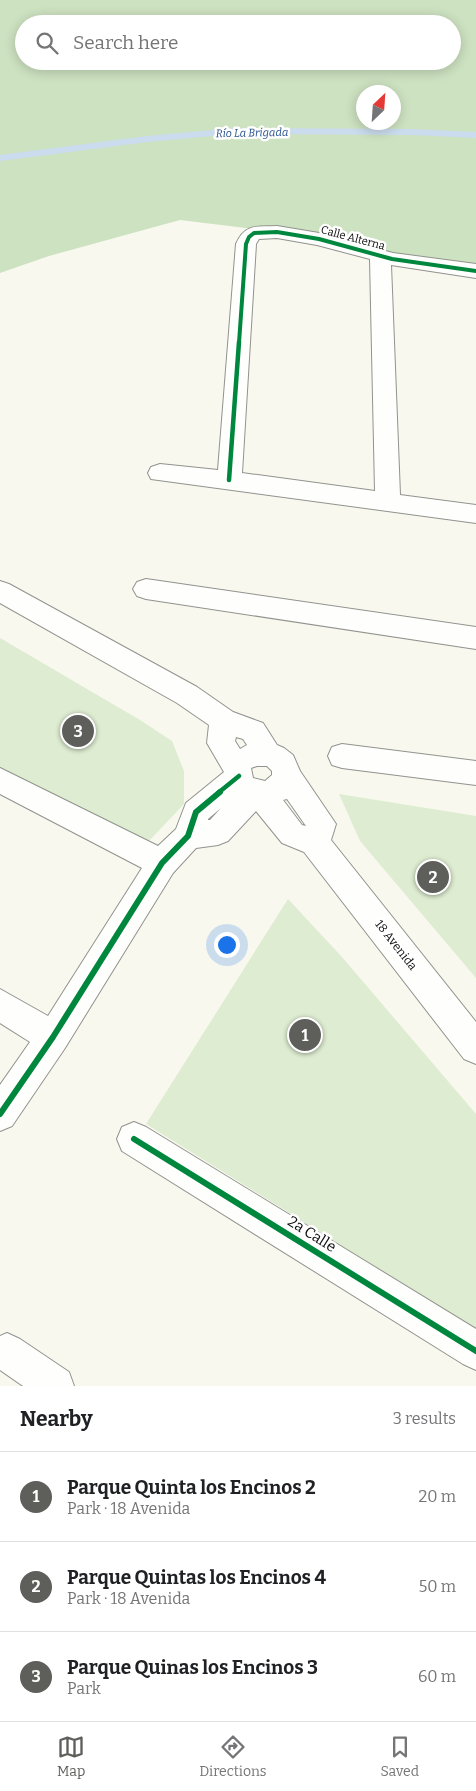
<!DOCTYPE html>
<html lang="en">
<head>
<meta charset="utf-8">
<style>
  :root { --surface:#fff; --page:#f2f2f2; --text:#202124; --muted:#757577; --line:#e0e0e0; --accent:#5e5e5b }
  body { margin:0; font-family:Bitter,serif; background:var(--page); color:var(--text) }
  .compass { position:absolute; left:356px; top:85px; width:45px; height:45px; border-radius:50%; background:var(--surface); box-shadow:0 2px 12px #0003; rotate:25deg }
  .you { position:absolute; left:226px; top:944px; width:18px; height:18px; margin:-12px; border:4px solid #fff; border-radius:50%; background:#1a73e8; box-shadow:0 0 0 8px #1a73e833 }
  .badge { display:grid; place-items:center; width:32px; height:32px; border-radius:50%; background:var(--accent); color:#fff; font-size:16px; font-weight:700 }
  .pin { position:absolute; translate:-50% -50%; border:2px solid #fff; box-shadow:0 1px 5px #0006 }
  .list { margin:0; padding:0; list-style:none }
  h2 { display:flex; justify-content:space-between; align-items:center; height:65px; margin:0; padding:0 20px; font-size:21px }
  h2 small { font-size:16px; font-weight:400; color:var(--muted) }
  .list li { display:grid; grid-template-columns:32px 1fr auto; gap:15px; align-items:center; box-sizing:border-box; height:90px; padding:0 20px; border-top:1px solid var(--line) }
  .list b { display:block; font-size:19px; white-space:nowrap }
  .list p { margin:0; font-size:16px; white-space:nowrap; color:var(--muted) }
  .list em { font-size:16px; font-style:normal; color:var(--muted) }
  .icon { flex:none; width:28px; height:28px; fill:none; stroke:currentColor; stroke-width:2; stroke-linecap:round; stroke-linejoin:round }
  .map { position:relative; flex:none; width:476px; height:1386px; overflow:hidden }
  .search { position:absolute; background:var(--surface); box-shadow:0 2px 12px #0003; left:15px; right:15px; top:15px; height:55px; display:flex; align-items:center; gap:12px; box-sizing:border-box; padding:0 18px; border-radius:28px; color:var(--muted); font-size:19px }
  .sheet { height:335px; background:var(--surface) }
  nav { display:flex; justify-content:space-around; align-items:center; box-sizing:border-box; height:70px; border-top:1px solid var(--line); background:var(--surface); font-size:14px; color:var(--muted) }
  nav a { display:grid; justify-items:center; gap:2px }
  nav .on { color:var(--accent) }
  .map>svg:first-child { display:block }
  .green { fill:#deecd1 }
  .forest { fill:#cde2c1; fill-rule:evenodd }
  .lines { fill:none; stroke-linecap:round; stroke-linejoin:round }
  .stream { stroke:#cadcee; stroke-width:6 }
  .minor-casing { stroke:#92928e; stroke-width:2 }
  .minor { fill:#fefefd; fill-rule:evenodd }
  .cycleway-far2-casing { stroke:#fff; stroke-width:5.5 }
  .cycleway-far1-casing { stroke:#fff; stroke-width:8 }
  .cycleway-casing { stroke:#fff; stroke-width:9 }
  .cycleway-far2 { stroke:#00873e; stroke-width:4 }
  .cycleway-far1 { stroke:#00873e; stroke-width:4.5 }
  .cycleway { stroke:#00873e; stroke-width:6 }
  .labels { text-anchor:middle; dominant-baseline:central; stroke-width:5; stroke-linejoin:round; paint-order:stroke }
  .far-water-label { font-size:11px; font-style:italic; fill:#254f8b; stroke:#fff }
  .far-street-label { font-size:11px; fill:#0b0b0b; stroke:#fff }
  .street-label { font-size:12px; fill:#0b0b0b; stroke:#fff }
  .near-street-label { font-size:15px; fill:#0b0b0b; stroke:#fff }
</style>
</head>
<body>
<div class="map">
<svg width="476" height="1386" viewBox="0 0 476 1386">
  <rect width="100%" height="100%" fill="#f8f8ef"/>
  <!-- green -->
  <path class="green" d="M 0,638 L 140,720 L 172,741 L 184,771 L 184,804 L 148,842 L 0,772 Z
    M 339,794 L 476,816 L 476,978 L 360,841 Z
    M 288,899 L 342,957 L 476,1114 L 476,1329 L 146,1124 Z"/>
  <!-- forest -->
  <path class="forest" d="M 0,0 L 476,0 L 476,273 L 318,237 L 180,220 L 49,256 L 0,273 ZM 24,24 L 452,24 L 452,61 L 24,61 ZM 364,92 L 394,92 L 394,122 L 364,122 Z"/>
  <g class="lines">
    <!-- stream -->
    <path class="stream" d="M 0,158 L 147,139 L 235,131 L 412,132 L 476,135"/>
    <defs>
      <path id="minor" d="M 277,226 L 319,233 L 393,253 L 476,264 L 476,278 L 391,265 L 400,495 L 476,505 L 476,523 L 151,479 L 148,473 L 151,467 L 160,464 L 218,470 L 236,244 C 245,223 257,227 277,226 ZM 277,238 L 317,245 L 370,259 L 375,491 L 242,473 L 256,244 L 259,239 Z
        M 146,579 L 476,627 L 476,649 L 146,599 L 137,596 L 133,589 L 137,582 Z
        M 0,581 L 9,584 L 197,687 L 233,712 L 263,723 L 277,745 L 284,748 L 293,755 L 300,771 L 336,824 L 331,840 L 476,1022 L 476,1064 L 464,1059 L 304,852 L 282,843 L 256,811 L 228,841 L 218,845 L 196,848 L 173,873 L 65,1048 L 12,1126 L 0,1131 L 0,1085 L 30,1042 L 0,1023 L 0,989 L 48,1016 L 142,868 L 0,794 L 0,768 L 158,846 L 176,829 L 186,803 L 224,772 L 207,743 L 209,725 L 177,703 L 0,603 ZM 236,737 L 243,739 L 247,745 L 240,749 L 235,741 ZM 257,766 L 267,766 L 272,771 L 272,775 L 265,781 L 253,778 L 251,768 ZM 287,799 L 306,826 L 302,825 L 283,800 ZM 221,808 L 210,820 L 208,820 L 208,819 Z
        M 342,744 L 476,761 L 476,785 L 342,768 L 332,765 L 328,756 L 332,747 Z
        M 134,1122 L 146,1127 L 476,1329 L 476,1370 L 463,1364 L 122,1151 L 117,1139 L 122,1127 Z
        M 7,1333 L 20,1339 L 69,1372 L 74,1386 L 23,1386 L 0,1370 L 0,1336 Z"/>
    </defs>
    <!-- minor casing -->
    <use href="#minor" class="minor-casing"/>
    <!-- minor -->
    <use href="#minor" class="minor"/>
    <defs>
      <path id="cycleway-far2" d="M 239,343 L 246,244 L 249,237 L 254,233 L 277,232 L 319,239 L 392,259 L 476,271"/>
      <path id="cycleway-far1" d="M 229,480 L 239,342
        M 218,793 L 239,776"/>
      <path id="cycleway" d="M 0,1114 L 53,1037 L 162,863 L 188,836 L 196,812 L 220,792
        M 134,1139 L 476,1351"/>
    </defs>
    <!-- cycleway-far2 casing -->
    <use href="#cycleway-far2" class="cycleway-far2-casing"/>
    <!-- cycleway-far1 casing -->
    <use href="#cycleway-far1" class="cycleway-far1-casing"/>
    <!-- cycleway casing -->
    <use href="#cycleway" class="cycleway-casing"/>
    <!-- cycleway-far2 -->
    <use href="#cycleway-far2" class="cycleway-far2"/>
    <!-- cycleway-far1 -->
    <use href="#cycleway-far1" class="cycleway-far1"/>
    <!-- cycleway -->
    <use href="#cycleway" class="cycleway"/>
  </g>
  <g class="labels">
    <!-- far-water labels -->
    <g class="far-water-label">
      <text transform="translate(252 133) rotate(-1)">Río La Brigada</text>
    </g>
    <!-- far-street labels -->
    <g class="far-street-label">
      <text transform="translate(353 238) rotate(15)">Calle Alterna</text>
    </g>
    <!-- street labels -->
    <g class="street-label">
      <text transform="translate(396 945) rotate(52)">18 Avenida</text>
    </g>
    <!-- near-street labels -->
    <g class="near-street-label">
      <text transform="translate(312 1234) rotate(32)">2a Calle</text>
    </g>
  </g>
</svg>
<svg class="compass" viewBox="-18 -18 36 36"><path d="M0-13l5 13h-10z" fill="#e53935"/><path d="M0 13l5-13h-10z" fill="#757577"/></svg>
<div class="you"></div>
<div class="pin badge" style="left:305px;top:1035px">1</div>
<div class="pin badge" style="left:433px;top:877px">2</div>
<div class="pin badge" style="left:78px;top:731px">3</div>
<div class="search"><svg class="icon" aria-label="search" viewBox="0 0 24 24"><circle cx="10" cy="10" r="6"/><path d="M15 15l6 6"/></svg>Search here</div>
</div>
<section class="sheet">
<h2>Nearby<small>3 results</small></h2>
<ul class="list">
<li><span class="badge">1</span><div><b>Parque Quinta los Encinos 2</b><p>Park · 18 Avenida</p></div><em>20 m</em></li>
<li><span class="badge">2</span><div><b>Parque Quintas los Encinos 4</b><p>Park · 18 Avenida</p></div><em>50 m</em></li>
<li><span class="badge">3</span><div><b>Parque Quinas los Encinos 3</b><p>Park</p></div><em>60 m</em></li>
</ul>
</section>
<nav>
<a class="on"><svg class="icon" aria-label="map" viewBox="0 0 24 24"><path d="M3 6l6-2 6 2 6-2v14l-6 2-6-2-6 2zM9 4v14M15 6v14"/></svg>Map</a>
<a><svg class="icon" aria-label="directions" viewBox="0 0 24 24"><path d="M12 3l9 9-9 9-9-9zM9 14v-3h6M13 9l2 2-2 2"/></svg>Directions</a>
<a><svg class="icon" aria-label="saved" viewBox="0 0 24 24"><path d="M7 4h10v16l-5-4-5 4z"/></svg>Saved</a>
</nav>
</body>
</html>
